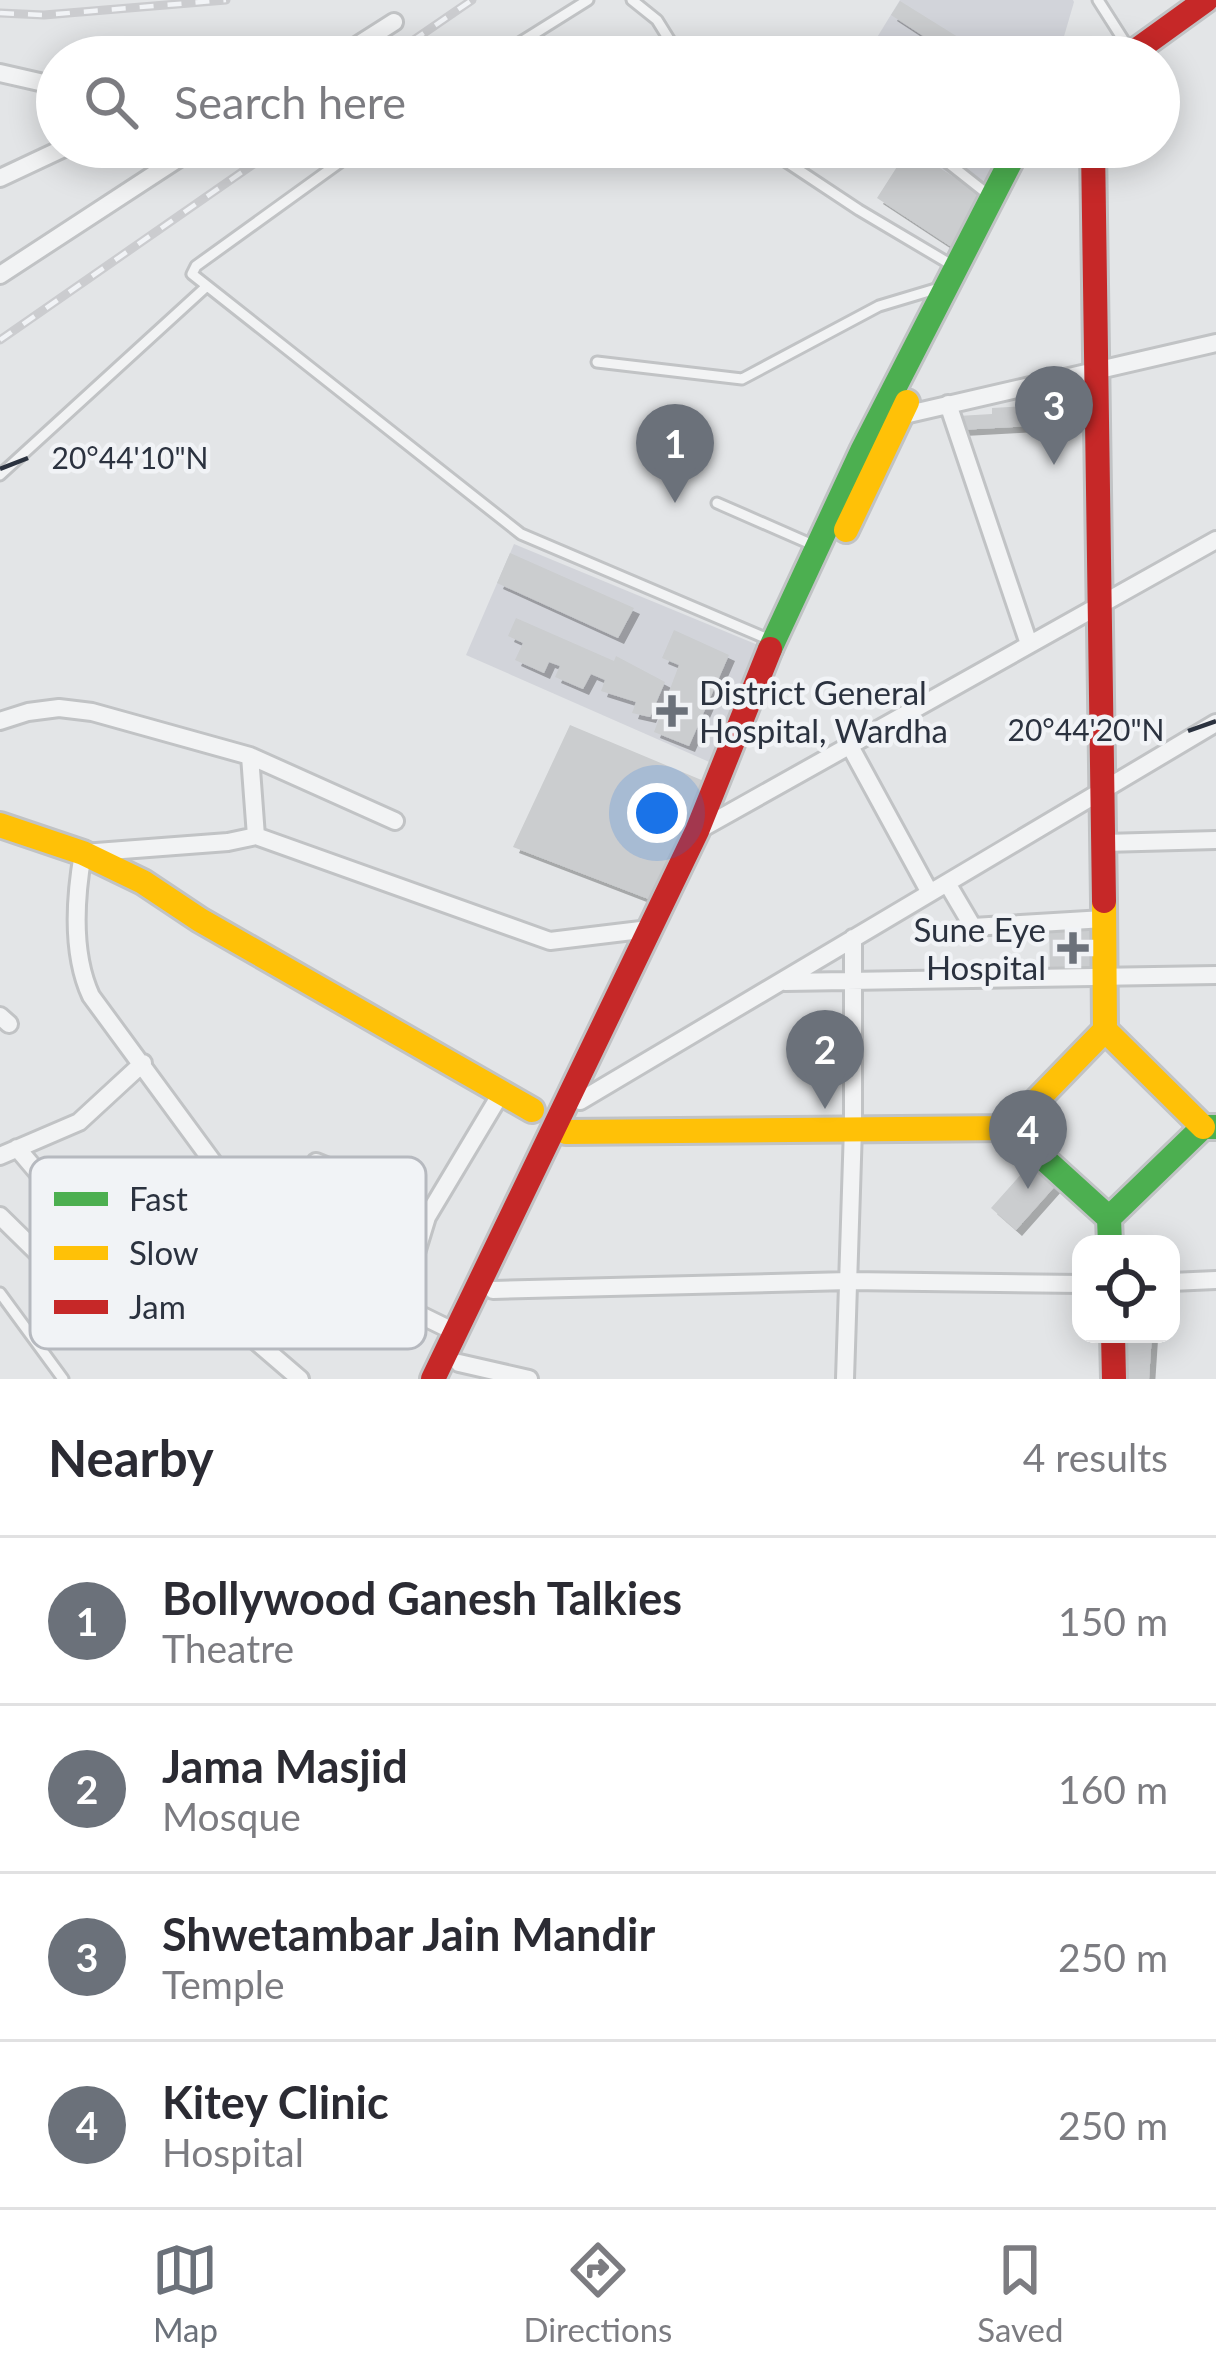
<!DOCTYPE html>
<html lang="en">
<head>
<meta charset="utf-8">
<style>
  :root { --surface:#fff; --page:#f2f2f3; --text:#2b2b33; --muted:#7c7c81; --line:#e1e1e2; --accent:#6b717a }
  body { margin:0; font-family:Lato,sans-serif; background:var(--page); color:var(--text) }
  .controls { position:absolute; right:36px; bottom:36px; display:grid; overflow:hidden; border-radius:24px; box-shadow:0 6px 30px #0003 }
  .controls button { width:108px; height:108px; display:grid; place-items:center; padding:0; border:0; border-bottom:3px solid var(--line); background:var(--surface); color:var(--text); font:60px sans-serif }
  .you { position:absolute; left:657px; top:813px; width:42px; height:42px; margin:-30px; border:9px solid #fff; border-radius:50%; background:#1a73e8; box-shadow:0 0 0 18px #1a73e833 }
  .badge { display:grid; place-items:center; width:78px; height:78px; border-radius:50%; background:var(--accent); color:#fff; font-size:39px; font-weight:700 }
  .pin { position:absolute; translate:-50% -99px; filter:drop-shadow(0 3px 6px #0008) }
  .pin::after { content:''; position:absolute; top:63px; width:42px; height:36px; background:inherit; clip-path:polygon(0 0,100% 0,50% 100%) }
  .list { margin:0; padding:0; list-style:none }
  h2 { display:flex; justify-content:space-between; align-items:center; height:156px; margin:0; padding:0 48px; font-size:51px }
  h2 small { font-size:39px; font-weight:400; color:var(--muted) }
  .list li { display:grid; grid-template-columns:78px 1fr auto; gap:36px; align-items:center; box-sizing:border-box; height:168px; padding:0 48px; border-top:3px solid var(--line) }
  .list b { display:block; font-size:45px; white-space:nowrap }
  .list p { margin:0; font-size:39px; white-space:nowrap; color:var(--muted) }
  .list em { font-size:39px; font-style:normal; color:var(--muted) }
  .icon { flex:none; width:66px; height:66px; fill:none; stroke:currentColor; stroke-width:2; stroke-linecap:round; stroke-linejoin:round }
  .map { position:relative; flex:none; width:1216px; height:1379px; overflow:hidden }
  .search { position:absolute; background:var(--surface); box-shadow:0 6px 30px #0003; left:36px; right:36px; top:36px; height:132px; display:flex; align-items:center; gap:30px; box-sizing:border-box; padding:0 42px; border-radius:66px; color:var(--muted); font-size:45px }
  .sheet { height:828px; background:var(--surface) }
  nav { display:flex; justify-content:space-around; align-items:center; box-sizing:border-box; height:168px; border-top:3px solid var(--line); background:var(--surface); font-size:33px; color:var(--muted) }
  nav a { display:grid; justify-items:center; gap:6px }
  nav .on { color:var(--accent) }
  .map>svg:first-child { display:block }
  .built { fill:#d2d4da }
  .building { fill:#cbcdcf; filter:url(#shadow) }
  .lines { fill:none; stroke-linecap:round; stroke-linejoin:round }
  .lane-casing { stroke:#c1c3c5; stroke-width:15 }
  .street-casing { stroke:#c1c3c5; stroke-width:22 }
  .fast-casing { stroke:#c1c3c5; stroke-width:30 }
  .slow-casing { stroke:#c1c3c5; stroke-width:30 }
  .jam-casing { stroke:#c1c3c5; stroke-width:30 }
  .lane { stroke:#f2f3f4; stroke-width:9 }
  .street { stroke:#f2f3f4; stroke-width:16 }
  .fast { stroke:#4caf50; stroke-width:24 }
  .slow { stroke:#ffc107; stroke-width:24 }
  .jam { stroke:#c62828; stroke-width:24 }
  .rail-casing { stroke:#cbcccf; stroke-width:9 }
  .rail { stroke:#f1f3f6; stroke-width:4.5; stroke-dasharray:14; stroke-linecap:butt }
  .ticks { fill:none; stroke:#2b323f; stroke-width:4.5 }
  .poi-dot { fill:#6b717a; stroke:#f1f3f6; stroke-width:4.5 }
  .labels { text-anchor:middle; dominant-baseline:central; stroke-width:9; stroke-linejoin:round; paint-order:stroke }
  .poi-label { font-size:33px; fill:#2b323f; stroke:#f1f3f6; text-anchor:start }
  .key { fill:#f1f3f6; stroke:#b6b9bf; stroke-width:3 }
  .key-label { font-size:33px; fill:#2b323f }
  .ticks-label { font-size:30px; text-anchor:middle; fill:#2b323f; stroke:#f1f3f6; stroke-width:9; stroke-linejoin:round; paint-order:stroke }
</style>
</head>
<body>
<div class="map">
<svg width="1216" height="1379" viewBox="0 0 1216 1379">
  <defs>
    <filter id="shadow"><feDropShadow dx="6" dy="6" stdDeviation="0" flood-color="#0004"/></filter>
  </defs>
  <rect width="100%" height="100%" fill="#e3e5e7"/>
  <!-- built -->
  <path class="built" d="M 900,0 L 1073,0 L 1074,2 L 1058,57 L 865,57 Z
    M 908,147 L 1002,147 L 980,194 Z
    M 514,544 L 777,653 L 723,768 L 466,655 Z"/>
  <!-- building -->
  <path class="building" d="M 900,1 L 974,47 L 968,57 L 933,57 L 940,47 L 891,15 Z
    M 909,148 L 985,197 L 953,248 L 877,198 Z
    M 1084,403 L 1085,423 L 959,430 L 958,416 L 992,414 L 992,408 Z
    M 510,553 L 634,608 L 618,638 L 497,583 Z
    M 516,618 L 614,661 L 616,656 L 665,682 L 650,717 L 632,713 L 636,702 L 601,691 L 605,680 L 591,674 L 583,689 L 555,677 L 560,666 L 549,662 L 544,673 L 515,660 L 523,643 L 508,636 Z
    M 674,630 L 729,655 L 689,746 L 654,732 L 679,665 L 662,658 Z
    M 570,725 L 711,784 L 659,903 L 513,847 Z
    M 1093,926 L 1093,973 L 1050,974 L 1049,927 Z
    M 795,1044 L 813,1044 L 813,1052 L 834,1052 L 834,1070 L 795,1071 Z
    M 1031,1163 L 1056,1185 L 1016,1230 L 991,1208 Z
    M 1127,1334 L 1152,1334 L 1149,1379 L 1124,1379 Z"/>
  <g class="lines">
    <defs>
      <path id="lane" d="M 632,0 L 657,20 L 680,57
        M 1098,0 L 1126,44
        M 497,57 L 588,0
        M 1013,57 L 1026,57
        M 361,147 L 196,266 L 192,274 L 521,534 L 768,639
        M 764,147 L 859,210 L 950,264
        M 937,147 L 947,162 L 990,196
        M 597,362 L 742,379 L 879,306 L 939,288
        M 0,475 L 207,286
        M 717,503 L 813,545
        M 0,1293 L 63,1379"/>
      <path id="street" d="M 339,57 L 394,22
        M 0,73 L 57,86
        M 0,178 L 66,147
        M 0,275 L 196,147
        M 948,404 L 1029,644
        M 900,416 L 1216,343
        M 0,721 L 28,712 L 59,708 L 92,712 L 250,756 L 395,821
        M 851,748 L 930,893
        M 250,756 L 256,836 L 228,842 L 83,853 C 75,899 71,953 91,996 L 229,1184 L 400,1305 L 455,1332
        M 699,830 L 1216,540
        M 256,836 L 550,941 L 649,929
        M 1104,843 L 1216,840
        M 947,883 L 973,927 L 1104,919
        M 785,982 L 1216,975
        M 0,1016 L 9,1024
        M 580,1101 L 1216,723
        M 17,1148 L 135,1287
        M 0,1156 L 79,1122 L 143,1063
        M 316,1162 L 358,1179 L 427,1217
        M 83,1168 L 243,1330 L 300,1379
        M 0,1216 L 53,1268
        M 1171,1282 L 1216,1280
        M 493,1290 L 849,1281 L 1081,1284
        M 400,1305 L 427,1217 L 500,1095
        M 459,1363 L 529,1379
        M 845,1379 L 853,1128 L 853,938"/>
      <path id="fast" d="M 770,649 L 862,451 L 1018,147
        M 1010,1128 L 1109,1218 L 1110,1244
        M 1109,1218 L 1203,1127 L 1216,1127"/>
      <path id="slow" d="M 846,530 L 907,402
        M 0,825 L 83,853 L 143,882 L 200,920 L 532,1110
        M 1104,901 L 1105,1030 L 1203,1127
        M 566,1132 L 1010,1128 L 1105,1030"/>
      <path id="jam" d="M 1127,57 L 1206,0
        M 1093,147 L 1104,901
        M 1113,1334 L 1114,1379
        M 433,1379 L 697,831 L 770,649"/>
    </defs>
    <!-- lane casing -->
    <use href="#lane" class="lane-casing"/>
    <!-- street casing -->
    <use href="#street" class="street-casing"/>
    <!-- fast casing -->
    <use href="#fast" class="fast-casing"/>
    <!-- slow casing -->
    <use href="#slow" class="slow-casing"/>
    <!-- jam casing -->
    <use href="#jam" class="jam-casing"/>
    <!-- lane -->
    <use href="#lane" class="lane"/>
    <!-- street -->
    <use href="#street" class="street"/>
    <!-- fast -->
    <use href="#fast" class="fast"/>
    <!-- slow -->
    <use href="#slow" class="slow"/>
    <!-- jam -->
    <use href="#jam" class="jam"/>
    <defs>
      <path id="rail" d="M 0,13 L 44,15 L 226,0
        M 389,57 L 472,0
        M 0,340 L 278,147"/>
    </defs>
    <!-- rail casing -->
    <use href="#rail" class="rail-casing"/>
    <!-- rail -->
    <use href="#rail" class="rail"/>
  </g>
  <!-- ticks -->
  <path class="ticks" d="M 0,469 L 28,458M 1188,731 L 1216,721"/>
  <!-- markers -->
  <g class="poi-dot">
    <path d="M666 693h12v12h12v12h-12v12h-12v-12h-12v-12h12z"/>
    <path d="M1067 930h12v12h12v12h-12v12h-12v-12h-12v-12h12z"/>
  </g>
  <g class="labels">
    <!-- poi labels -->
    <g class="poi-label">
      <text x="699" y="692">District General<tspan x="699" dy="38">Hospital, Wardha</tspan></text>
      <text x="1046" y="929" text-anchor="end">Sune Eye<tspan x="1046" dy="38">Hospital</tspan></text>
    </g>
  </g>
  <!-- legend -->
  <rect x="30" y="1157" width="396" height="192" rx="18" class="key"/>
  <rect x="54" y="1192" width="54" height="14" fill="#4caf50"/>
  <rect x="54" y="1246" width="54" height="14" fill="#ffc107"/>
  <rect x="54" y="1300" width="54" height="14" fill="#c62828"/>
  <g class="key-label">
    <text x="129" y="1211">Fast</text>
    <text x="129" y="1265">Slow</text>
    <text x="129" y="1319">Jam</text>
  </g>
  <g class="ticks-label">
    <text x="130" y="469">20°44'10"N</text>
    <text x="1086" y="741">20°44'20"N</text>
  </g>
</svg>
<div class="controls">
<button><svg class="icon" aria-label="locate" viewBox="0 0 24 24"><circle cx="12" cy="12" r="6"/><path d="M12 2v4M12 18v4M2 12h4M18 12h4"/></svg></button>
</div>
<div class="you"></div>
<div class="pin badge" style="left:675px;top:503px">1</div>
<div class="pin badge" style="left:825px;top:1109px">2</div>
<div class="pin badge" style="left:1054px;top:465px">3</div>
<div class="pin badge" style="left:1028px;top:1189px">4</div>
<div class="search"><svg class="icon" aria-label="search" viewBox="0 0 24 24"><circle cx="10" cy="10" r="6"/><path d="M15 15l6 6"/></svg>Search here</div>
</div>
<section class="sheet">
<h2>Nearby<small>4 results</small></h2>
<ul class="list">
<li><span class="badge">1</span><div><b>Bollywood Ganesh Talkies</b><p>Theatre</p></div><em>150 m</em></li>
<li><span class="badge">2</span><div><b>Jama Masjid</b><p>Mosque</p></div><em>160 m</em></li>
<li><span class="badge">3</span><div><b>Shwetambar Jain Mandir</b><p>Temple</p></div><em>250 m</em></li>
<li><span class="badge">4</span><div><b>Kitey Clinic</b><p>Hospital</p></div><em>250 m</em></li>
</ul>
</section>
<nav>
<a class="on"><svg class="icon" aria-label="map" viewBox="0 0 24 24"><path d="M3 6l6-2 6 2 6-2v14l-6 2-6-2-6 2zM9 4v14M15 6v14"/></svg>Map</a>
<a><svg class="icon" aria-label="directions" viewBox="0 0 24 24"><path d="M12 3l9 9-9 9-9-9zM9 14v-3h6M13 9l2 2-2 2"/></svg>Directions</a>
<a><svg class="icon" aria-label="saved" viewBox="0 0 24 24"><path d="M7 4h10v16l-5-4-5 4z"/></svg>Saved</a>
</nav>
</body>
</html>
